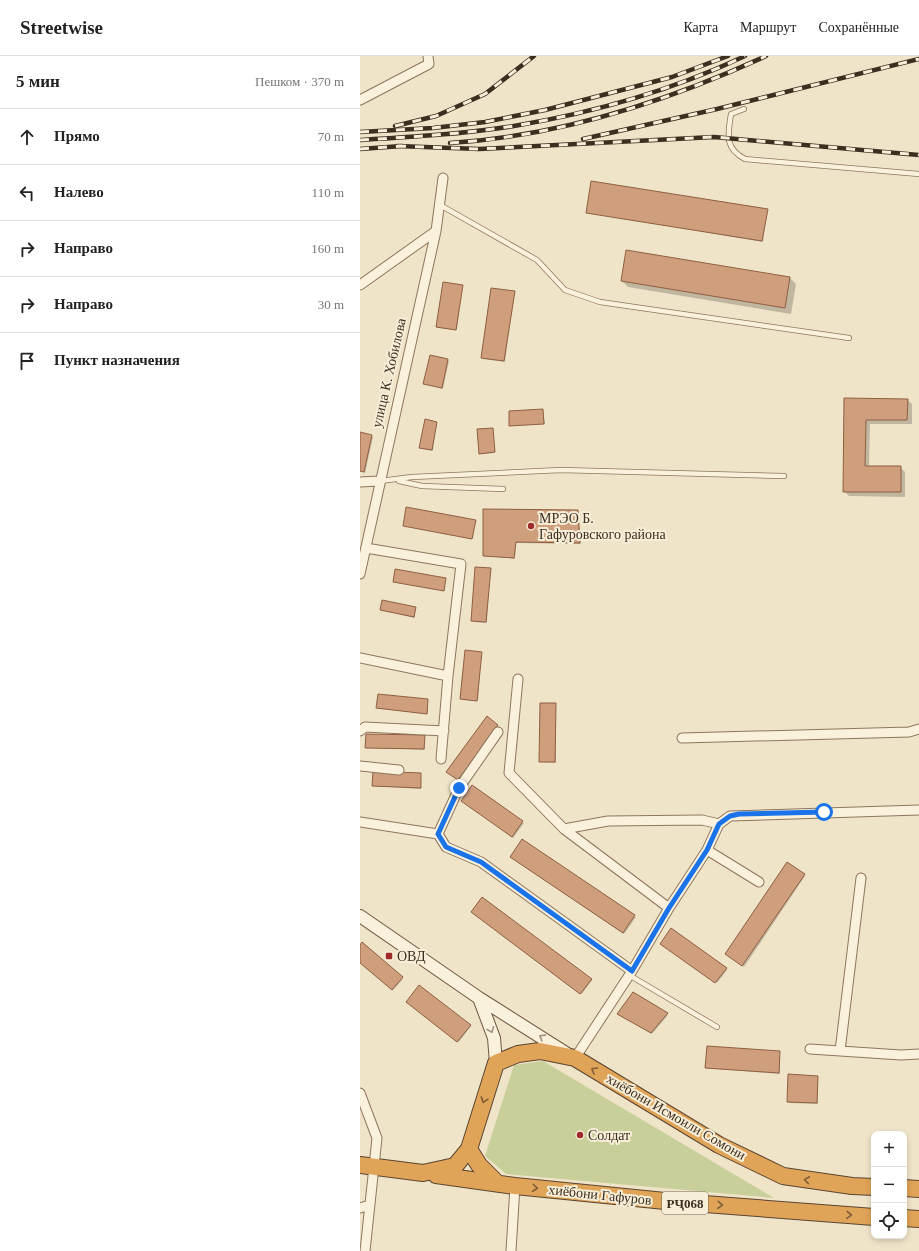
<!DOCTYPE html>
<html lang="ru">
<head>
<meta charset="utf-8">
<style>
  :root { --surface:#fff; --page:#f2f2f2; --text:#222; --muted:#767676; --line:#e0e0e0 }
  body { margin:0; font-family:"Times New Roman",serif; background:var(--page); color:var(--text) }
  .controls { position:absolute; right:12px; bottom:12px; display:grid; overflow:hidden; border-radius:8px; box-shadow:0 2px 6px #0003 }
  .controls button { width:36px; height:36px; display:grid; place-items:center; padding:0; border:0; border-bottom:1px solid var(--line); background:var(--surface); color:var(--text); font:20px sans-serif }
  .stop { position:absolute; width:12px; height:12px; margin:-9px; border:3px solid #1a73e8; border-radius:50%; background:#fff }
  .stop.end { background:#1a73e8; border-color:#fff; box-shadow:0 1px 4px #0008 }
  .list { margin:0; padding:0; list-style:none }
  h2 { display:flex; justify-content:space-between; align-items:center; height:52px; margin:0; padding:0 16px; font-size:17px }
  h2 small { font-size:13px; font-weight:400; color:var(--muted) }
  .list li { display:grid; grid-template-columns:26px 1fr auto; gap:12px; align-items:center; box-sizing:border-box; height:56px; padding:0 16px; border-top:1px solid var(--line) }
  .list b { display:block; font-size:15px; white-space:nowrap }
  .list em { font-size:13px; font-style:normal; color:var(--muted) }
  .icon { flex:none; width:22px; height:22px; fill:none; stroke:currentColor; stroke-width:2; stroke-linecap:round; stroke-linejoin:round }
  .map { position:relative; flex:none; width:559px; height:1195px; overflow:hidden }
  header { display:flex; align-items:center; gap:24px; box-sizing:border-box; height:56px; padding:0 20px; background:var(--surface); border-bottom:1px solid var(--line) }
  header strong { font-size:19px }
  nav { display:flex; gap:22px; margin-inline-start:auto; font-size:14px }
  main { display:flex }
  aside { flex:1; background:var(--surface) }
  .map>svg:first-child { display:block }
  .green { fill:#c9cf9b }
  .shadow { fill:#0003 }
  .building { fill:#cf9f7d; stroke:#8d5f41 }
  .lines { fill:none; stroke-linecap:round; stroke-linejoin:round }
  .lane-casing { stroke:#8d765c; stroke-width:6 }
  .street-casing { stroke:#8d765c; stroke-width:11 }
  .secondary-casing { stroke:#6f573f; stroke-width:14 }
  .highway-casing { stroke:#5b4430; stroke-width:18 }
  .lane { stroke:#faf1dc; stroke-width:4.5 }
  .street { stroke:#faf1dc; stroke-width:9 }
  .secondary { stroke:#faf1dc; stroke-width:12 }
  .highway { stroke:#e0a458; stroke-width:16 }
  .rail-casing { stroke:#3d2e20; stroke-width:4.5 }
  .rail { stroke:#f7eed8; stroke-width:3; stroke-dasharray:9; stroke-linecap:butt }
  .oneway { stroke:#9c907e }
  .oneway2 { stroke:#7e5d36 }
  .route { stroke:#1a73e8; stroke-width:5 }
  .poi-dot { fill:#9e2a2b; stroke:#f7eed8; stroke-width:1.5 }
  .labels { text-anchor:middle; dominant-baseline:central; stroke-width:4; stroke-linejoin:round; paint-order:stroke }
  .shield { fill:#f7eed8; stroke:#756857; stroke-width:1 }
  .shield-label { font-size:13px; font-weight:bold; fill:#3d2e20 }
  .street-label { font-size:14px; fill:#3d2e20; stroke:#f7eed8 }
  .poi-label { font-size:14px; fill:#3d2e20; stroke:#f7eed8; text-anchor:start }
</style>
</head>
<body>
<header>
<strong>Streetwise</strong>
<nav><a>Карта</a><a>Маршрут</a><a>Сохранённые</a></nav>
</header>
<main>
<aside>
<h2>5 мин<small>Пешком · 370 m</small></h2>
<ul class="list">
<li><svg class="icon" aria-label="ahead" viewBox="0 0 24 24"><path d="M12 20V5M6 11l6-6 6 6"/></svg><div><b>Прямо</b></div><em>70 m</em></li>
<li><svg class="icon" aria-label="left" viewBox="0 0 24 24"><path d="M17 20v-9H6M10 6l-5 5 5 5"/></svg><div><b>Налево</b></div><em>110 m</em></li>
<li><svg class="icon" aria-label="right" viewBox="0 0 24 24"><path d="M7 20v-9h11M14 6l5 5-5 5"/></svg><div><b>Направо</b></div><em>160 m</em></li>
<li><svg class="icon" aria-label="right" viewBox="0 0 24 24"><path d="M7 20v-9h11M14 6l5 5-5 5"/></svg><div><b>Направо</b></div><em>30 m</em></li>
<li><svg class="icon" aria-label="arrive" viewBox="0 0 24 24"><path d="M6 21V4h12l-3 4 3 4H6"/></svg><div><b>Пункт назначения</b></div></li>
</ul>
</aside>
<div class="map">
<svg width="559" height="1195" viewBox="0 0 559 1195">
  <rect width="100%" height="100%" fill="#f0e4c8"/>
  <!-- green -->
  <path class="green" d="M 183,1005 L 414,1142 L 146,1118 L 125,1100 L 154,1009 Z"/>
  <!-- shadow -->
  <path class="shadow" d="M 407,154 L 403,186 L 227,156 Z
    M 430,222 L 436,228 L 431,258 L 268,231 L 262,225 Z
    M 102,230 L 97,274 L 78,272 L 77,271 Z
    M 154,236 L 145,306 L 123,303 L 122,301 Z
    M 71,300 L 89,305 L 83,333 L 65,328 Z
    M 485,343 L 547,344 L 552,348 L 552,368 L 510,368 L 509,411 L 540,411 L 545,416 L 545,441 L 489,440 L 484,435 Z
    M 183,354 L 185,368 L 150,369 Z
    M 76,366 L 73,395 L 62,393 L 61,392 Z
    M 133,373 L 135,397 L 121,398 L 120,397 Z
    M 0,378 L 13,381 L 5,417 L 0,415 Z
    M 218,455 L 221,488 L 156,487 L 155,503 L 124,499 Z
    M 115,465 L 113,483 L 44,470 Z
    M 130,513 L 127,567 L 113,566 L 112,565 Z
    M 85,522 L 85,535 L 34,525 Z
    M 55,552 L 55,562 L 21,554 Z
    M 121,597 L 118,645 L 102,644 L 101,643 Z
    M 68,644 L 68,658 L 17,652 Z
    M 196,648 L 196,707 L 181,706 L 180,705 Z
    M 127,662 L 139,671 L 99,724 L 89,717 Z
    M 64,680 L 65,694 L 6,691 Z
    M 61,718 L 61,733 L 13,730 Z
    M 112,731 L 164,767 L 153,782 L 103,746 Z
    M 151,801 L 274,860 L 276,861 L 264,878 Z
    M 444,819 L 445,820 L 384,911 L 367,899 Z
    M 113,857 L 231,923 L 232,924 L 222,938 Z
    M 2,888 L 43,923 L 33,934 L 0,906 L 0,890 Z
    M 303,889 L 366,913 L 367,914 L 357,927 Z
    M 59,930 L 111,970 L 99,986 L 47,946 Z
    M 274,938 L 308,959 L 292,978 L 260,959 Z
    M 420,996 L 420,1018 L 346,1012 Z
    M 429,1020 L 458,1021 L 458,1048 L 429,1047 Z"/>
  <!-- building -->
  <path class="building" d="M 231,125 L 408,153 L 402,185 L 226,157 Z
    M 266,194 L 430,221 L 425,252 L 261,225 Z
    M 83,226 L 103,229 L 96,274 L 76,271 Z
    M 131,232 L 155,235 L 144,305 L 121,302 Z
    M 70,299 L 88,303 L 82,332 L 63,328 Z
    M 484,342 L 548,343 L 547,364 L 506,364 L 505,410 L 541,410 L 541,436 L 483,436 Z
    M 183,353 L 184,368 L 149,370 L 149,355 Z
    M 65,363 L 77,366 L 72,394 L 59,392 Z
    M 133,372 L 135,396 L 119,398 L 117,373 Z
    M 0,376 L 12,379 L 4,416 L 0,415 Z
    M 46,451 L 116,464 L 112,483 L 43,470 Z
    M 123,453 L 218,454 L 220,487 L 156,486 L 154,502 L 123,500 Z
    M 115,511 L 131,512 L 126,566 L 111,565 Z
    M 35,513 L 86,522 L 84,535 L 33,526 Z
    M 22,544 L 56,551 L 54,561 L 20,554 Z
    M 105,594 L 122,596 L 117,645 L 100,643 Z
    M 18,638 L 68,643 L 67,658 L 16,652 Z
    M 180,647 L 196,647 L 195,706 L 179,706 Z
    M 127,660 L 138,669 L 98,724 L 86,716 Z
    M 6,678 L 65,679 L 64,693 L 5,692 Z
    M 13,715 L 61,717 L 61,732 L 12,730 Z
    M 112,729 L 163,765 L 152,781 L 101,745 Z
    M 162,783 L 275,859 L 263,877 L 150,801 Z
    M 427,806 L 445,818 L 382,910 L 365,898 Z
    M 122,841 L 232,923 L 220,938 L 111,856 Z
    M 311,872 L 367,912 L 355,927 L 300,888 Z
    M 2,886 L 43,921 L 32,934 L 0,907 L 0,889 Z
    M 59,929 L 111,969 L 97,986 L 46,946 Z
    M 273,936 L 308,957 L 291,977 L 257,958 Z
    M 347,990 L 420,995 L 419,1017 L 345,1012 Z
    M 428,1018 L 458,1020 L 457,1047 L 427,1046 Z"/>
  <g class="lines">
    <defs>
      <path id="lane" d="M 384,53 L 371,58 C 368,78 364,92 385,103 L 559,118
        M 80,149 L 177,204 L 205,234 L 240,246 L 489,282
        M 20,425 L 52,421 L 201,414 L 424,420
        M 39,425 L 62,430 L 143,433
        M 269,919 L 357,971"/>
      <path id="street" d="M 0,44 L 69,8 L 68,0
        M 0,229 L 76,175
        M 0,426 L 19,425
        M 6,492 L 101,508 L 88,620 L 81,703
        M 0,518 L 76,175 L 83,122
        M 0,602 L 88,620
        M 158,623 L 149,717 L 204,773 L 309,852 L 272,915 L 215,1002
        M 0,675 L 5,671 L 84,675
        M 322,682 L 549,676 L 559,673
        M 0,710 L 39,714
        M 0,766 L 78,778 L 99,732 L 138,676
        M 204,773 L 248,765 L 342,764 L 359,768
        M 78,778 L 86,791 L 121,806 L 272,915
        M 347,794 L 359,768 L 370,760 L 559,754
        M 309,852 L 347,794 L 399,826
        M 450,993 L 541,999 L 559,998
        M 480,995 L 501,822
        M 0,1037 L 17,1082 L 5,1195
        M 0,1152 L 10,1149
        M 151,1195 L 155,1130"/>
      <path id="secondary" d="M 0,860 L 119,942 L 209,999
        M 119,942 L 134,982 L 136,1007"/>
      <path id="highway" d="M 109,1093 L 119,1109 L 136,1126
        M 0,1109 L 63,1117 L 95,1110 L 109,1093 L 136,1007 L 158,998 L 180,995 L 215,1002 L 359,1089 L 423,1120 L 492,1130 L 514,1131
        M 76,1119 L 155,1130 L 305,1145 L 514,1161
        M 544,1132 L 559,1133
        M 544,1162 L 559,1163"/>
    </defs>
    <!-- lane casing -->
    <use href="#lane" class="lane-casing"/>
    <!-- street casing -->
    <use href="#street" class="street-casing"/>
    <!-- secondary casing -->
    <use href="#secondary" class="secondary-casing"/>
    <!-- highway casing -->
    <use href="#highway" class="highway-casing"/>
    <!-- lane -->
    <use href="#lane" class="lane"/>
    <!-- street -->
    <use href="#street" class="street"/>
    <!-- secondary -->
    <use href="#secondary" class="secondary"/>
    <!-- highway -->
    <use href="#highway" class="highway"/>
    <defs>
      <path id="rail" d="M 35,70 L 76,60 L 125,38 L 174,0
        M 0,76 L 73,72 L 125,66 L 185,54 L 312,21 L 368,0
        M 223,83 L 357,53 L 559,3
        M 0,84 C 51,81 103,78 154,70 C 232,57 313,34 385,0
        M 90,87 C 200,80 306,46 406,0
        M 37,90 L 119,93 L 354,81 L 559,99
        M 0,93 L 42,90"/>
    </defs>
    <!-- rail casing -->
    <use href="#rail" class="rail-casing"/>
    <!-- rail -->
    <use href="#rail" class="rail"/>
  </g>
  <!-- one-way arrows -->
  <defs><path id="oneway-chevron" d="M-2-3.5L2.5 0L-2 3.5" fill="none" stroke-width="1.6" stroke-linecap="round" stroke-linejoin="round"/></defs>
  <g class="oneway">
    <use href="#oneway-chevron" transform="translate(131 974) rotate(69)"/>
    <use href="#oneway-chevron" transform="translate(182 981) rotate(-148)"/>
  </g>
  <g class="oneway2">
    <use href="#oneway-chevron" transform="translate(234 1014) rotate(-149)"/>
    <use href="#oneway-chevron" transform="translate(124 1044) rotate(108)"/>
    <use href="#oneway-chevron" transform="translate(447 1124) rotate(-172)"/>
    <use href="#oneway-chevron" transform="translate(175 1132) rotate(6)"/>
    <use href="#oneway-chevron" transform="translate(360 1149) rotate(4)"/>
    <use href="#oneway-chevron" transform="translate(489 1159) rotate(4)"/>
  </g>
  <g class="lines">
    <!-- route -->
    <path class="route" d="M 99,732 L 78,778 L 86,791 L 121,806 L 272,915 L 309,852 L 347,794 L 359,768 L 370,760 L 379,758 L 464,756"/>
  </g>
  <!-- markers -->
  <g class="poi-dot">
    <circle cx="171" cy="470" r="4"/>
    <rect x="25" y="896" width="8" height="8" rx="2"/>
    <circle cx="220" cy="1079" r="4"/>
  </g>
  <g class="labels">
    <!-- shield labels -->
    <rect class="shield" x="302" y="1136" width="46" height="22" rx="3"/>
    <g class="shield-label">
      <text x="325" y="1147">РҶ068</text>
    </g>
    <!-- street labels -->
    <g class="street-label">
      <text transform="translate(29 317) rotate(-77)">улица К. Хобилова</text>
      <text transform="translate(316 1061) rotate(30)">хиёбони Исмоили Сомони</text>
      <text transform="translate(240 1139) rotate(6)">хиёбони Гафуров</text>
    </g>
    <!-- poi labels -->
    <g class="poi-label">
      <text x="179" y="462">МРЭО Б.<tspan x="179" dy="16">Гафуровского района</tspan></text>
      <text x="37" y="900">ОВД</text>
      <text x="228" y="1079">Солдат</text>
    </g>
  </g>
</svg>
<div class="controls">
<button>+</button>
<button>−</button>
<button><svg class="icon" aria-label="locate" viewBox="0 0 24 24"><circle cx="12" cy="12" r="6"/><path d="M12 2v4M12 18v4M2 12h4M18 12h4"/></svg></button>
</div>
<div class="stop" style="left:464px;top:756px"></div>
<div class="stop end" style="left:99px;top:732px"></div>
</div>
</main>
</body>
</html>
